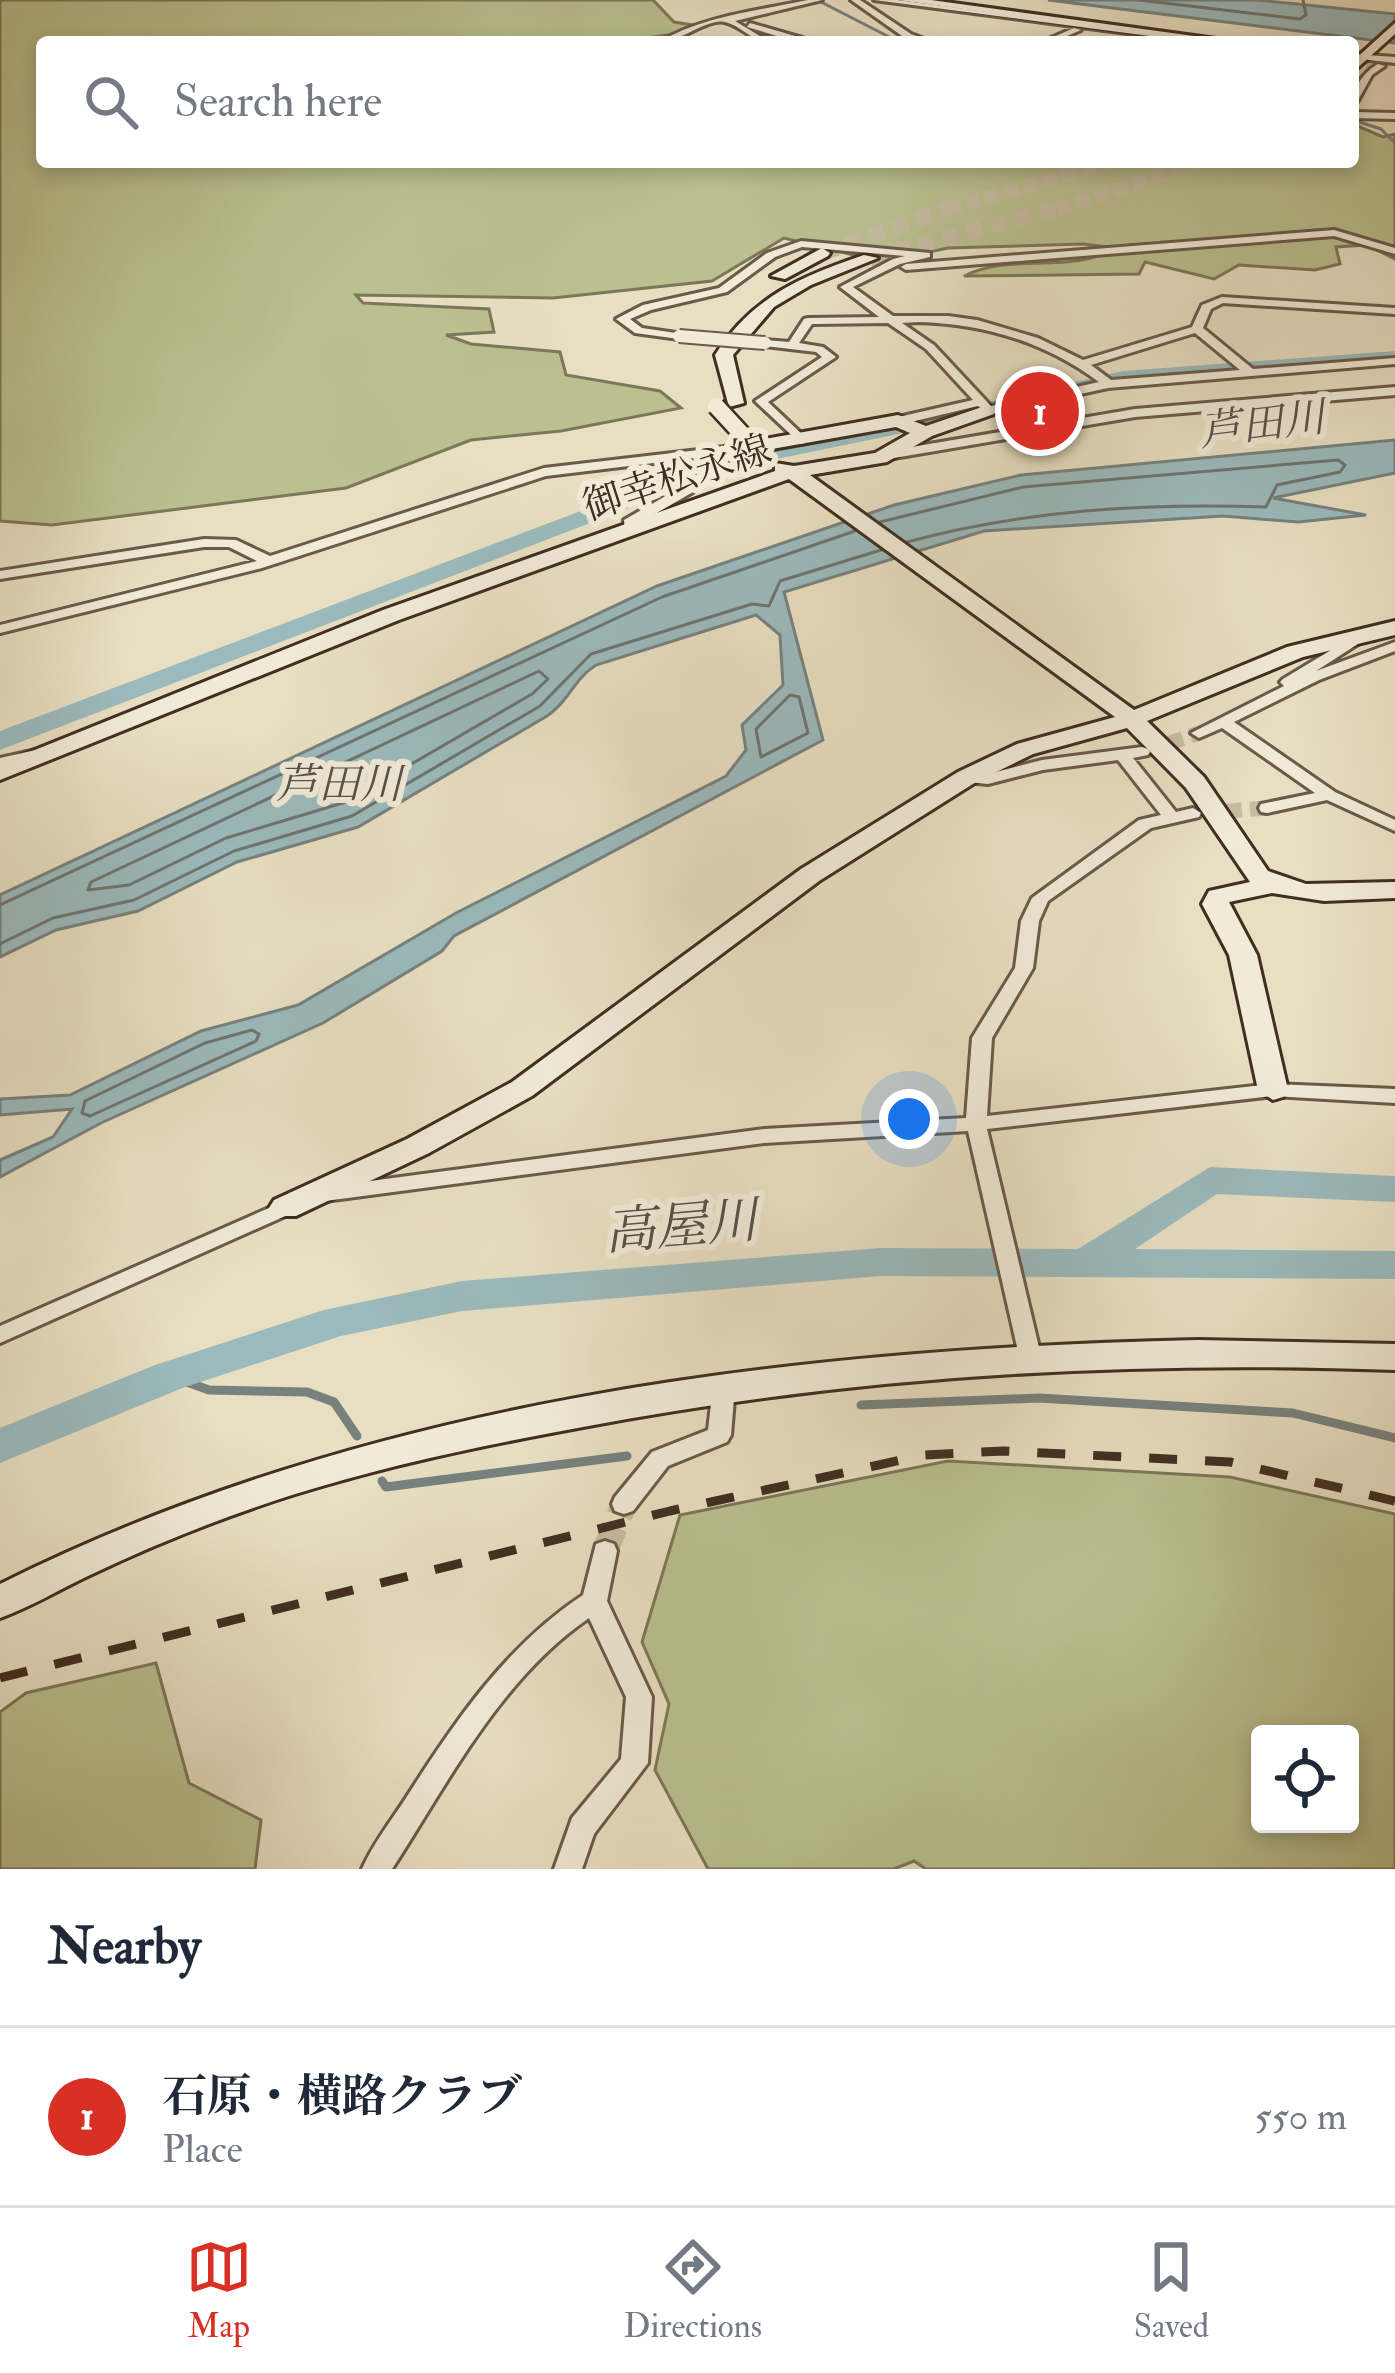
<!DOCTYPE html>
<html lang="en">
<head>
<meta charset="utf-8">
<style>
  :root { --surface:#fff; --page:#f6f6f7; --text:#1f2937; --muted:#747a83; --line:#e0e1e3; --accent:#d93025 }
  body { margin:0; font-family:"IM FELL Double Pica","Noto Serif JP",serif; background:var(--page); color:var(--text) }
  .controls { position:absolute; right:36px; bottom:36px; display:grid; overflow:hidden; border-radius:12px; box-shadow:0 6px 18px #0003 }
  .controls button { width:108px; height:108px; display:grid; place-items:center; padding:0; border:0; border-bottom:3px solid var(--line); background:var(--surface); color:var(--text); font:60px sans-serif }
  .you { position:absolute; left:909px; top:1119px; width:42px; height:42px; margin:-30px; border:9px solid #fff; border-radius:50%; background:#1a73e8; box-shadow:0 0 0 18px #1a73e833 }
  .badge { display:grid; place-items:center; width:78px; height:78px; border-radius:50%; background:var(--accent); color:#fff; font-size:39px; font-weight:700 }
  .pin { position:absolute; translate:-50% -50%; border:6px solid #fff; box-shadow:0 3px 12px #0006 }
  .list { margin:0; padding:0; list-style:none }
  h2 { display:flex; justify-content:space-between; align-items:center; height:156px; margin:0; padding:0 48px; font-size:51px }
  h2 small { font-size:39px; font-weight:400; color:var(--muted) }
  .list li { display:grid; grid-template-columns:78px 1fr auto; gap:36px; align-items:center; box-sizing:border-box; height:180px; padding:0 48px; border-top:3px solid var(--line) }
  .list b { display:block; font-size:45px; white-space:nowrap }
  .list p { margin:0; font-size:39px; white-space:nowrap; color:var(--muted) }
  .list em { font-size:39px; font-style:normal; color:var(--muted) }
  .icon { flex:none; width:66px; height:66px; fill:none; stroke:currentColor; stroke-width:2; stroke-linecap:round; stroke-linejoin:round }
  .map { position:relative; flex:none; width:1395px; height:1869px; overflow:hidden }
  .search { position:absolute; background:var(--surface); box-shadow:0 6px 18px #0003; left:36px; right:36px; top:36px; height:132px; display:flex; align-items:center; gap:30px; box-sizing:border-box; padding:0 42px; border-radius:12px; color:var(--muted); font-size:45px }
  .sheet { height:336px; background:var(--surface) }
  nav { display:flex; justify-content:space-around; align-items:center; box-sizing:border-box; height:168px; border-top:3px solid var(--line); background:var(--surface); font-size:33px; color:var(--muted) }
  nav a { display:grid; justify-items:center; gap:6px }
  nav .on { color:var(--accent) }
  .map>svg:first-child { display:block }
  .green { fill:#bac090; stroke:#7d7759; stroke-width:3; fill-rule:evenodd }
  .water { fill:#9bbabd; stroke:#77827f; stroke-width:3 }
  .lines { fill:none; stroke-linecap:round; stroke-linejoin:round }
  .shore { stroke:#6e7470; stroke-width:3 }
  .stream-far1 { stroke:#77827f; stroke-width:3 }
  .stream { stroke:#77827f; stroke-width:9 }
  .river { fill:#9bbabd; fill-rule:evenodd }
  .street-tunnel-far2 { stroke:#c6bca2; stroke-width:9; stroke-dasharray:9 4.5; stroke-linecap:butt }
  .street-tunnel-far1 { stroke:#c6bca2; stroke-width:15; stroke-dasharray:15 8; stroke-linecap:butt }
  .street-tunnel { stroke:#c6bca2; stroke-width:26; stroke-dasharray:26 12; stroke-linecap:butt }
  .secondary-tunnel-far1 { stroke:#c6bca2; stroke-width:14; stroke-dasharray:14 6; stroke-linecap:butt }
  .secondary-tunnel { stroke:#c6bca2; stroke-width:16; stroke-dasharray:16 9; stroke-linecap:butt }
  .street-casing { stroke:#6a5a4a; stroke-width:6 }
  .secondary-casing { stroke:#402e22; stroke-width:6 }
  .street { fill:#f0ead7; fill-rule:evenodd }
  .secondary { fill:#f0ead7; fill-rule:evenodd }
  .rail { stroke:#402e22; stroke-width:9; stroke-dasharray:28 28; stroke-linecap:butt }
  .street-bridge-casing { stroke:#6a5a4a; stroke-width:16; stroke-linecap:butt }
  .secondary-bridge-casing { stroke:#402e22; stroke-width:21; stroke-linecap:butt }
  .street-bridge { stroke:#f0ead7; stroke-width:12 }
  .secondary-bridge { stroke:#f0ead7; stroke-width:16 }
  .labels { text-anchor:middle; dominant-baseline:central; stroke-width:12; stroke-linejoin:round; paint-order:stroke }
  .street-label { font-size:39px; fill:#402e22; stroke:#f0ead7 }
  .water-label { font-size:42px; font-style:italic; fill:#575149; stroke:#f0ead7 }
  .near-water-label { font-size:51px; font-style:italic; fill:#575149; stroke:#f0ead7 }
</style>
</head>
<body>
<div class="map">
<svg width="1395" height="1869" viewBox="0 0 1395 1869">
  <rect width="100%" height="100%" fill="#e8dfc2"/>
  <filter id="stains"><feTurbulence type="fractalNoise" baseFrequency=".00167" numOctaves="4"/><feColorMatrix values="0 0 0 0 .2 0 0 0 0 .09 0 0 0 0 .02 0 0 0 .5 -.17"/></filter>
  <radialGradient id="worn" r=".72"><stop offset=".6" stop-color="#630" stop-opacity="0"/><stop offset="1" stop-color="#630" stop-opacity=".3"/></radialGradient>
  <!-- green -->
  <path class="green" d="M 0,0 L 653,0 L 674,22 L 693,25 L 674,34 L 620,42 L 42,42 L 42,162 L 1353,162 L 1353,124 L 1383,137 L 1395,134 L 1395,259 L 1367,245 L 1336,247 L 1340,264 L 1315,270 L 1239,265 L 1214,279 L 1145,262 L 1139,274 L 964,276 C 1011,252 1069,275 1116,248 L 1083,244 L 948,248 L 882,262 L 784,238 L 712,281 L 553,298 L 356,295 L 363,303 L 489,309 L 494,332 L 446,335 L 471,344 L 560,352 L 566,375 L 660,391 L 681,408 L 561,431 L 471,440 L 346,488 L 52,525 L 0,521 Z
    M 948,1461 L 1230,1477 L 1395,1514 L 1395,1869 L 926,1869 L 914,1861 L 894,1869 L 708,1869 L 655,1770 L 669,1704 L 642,1642 L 680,1515 ZM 1260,1734 L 1350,1734 L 1350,1824 L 1260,1824 Z
    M 156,1663 L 189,1783 L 261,1820 L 255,1869 L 0,1869 L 0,1712 L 26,1693 Z"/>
  <!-- water -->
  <path class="water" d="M 1048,0 L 1257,0 L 1395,14 L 1395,43 Z
    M 1395,440 L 1395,473 L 1273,498 L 1366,515 L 1298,522 L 1223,516 L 984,531 L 784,592 L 823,740 L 454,936 L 442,951 L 323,1023 L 101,1123 L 0,1177 L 0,1160 L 53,1137 L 72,1109 L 0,1115 L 0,1099 L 70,1095 L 201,1031 L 298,1005 L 456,913 L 726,776 L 746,750 L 742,725 L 783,685 L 780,635 L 756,615 L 596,665 C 574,679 569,701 547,716 L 358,827 L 237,862 L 138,911 L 56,930 L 0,957 L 0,895 L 657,586 L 894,505 L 1021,475 Z"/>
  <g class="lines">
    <!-- shore -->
    <path class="shore" d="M 1139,0 L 1300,19 L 1306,15 L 1303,0
      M 880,522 L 1023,487 L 1338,460 L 1345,465 L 1340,472 L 1277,485 L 1266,507 C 1144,503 1025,510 907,542
      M 539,671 L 548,679 L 532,694 L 346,802 L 226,838 L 129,885 L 88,890 L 91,882 Z
      M 790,695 L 799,697 L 808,733 L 761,757 L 756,729 Z
      M 0,905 L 662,597 L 855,531
      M 0,944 L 53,918 L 134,900 L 234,851 L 352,816 L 540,706 L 591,654 L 752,604 L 769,606 L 780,581 L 881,550
      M 252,1030 L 259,1034 L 256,1041 L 90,1116 L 82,1113 L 85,1101 L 205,1043 Z"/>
    <!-- stream-far1 -->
    <path class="stream-far1" d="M 817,0 L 899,42
      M 1353,120 L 1381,129 L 1395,143"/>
    <!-- stream -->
    <path class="stream" d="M 170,1376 L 209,1390 L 307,1392 L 334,1402 L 357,1436
      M 861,1405 L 1039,1398 L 1293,1413 L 1395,1438
      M 382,1481 L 386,1487 L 627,1456"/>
    <!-- river -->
    <path class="river" d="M 1395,351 L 1395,363 L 1123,385 L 990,411 L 979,404 L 1123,371 Z
      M 955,406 L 974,411 L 922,429 L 911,422 Z
      M 900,420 L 911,427 L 908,432 L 743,466 L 731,459 L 743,452 Z
      M 668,478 L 680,485 L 676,490 L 0,750 L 0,731 Z
      M 1210,1167 L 1395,1176 L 1395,1202 L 1217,1194 L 1135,1249 L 1395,1251 L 1395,1279 L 881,1276 L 462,1311 L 341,1336 L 185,1387 L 0,1463 L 0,1428 L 155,1365 L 324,1310 L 462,1281 L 881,1248 L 1078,1249 Z"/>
    <!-- street-tunnel-far2 -->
    <path class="street-tunnel-far2" d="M 1353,63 L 1373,65"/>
    <!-- street-tunnel-far1 -->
    <path class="street-tunnel-far1" d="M 1147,751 L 1199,733
      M 1204,813 L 1267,808"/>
    <!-- street-tunnel -->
    <path class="street-tunnel" d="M 605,1551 L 624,1504"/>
    <!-- secondary-tunnel-far1 -->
    <path class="secondary-tunnel-far1" d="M 947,209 L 1112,162
      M 1057,209 L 1200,162"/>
    <!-- secondary-tunnel -->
    <path class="secondary-tunnel" d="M 822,253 L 955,206
      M 870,258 L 1068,206"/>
    <defs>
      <path id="street" d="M 808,0 L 822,0 L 735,21 L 770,42 C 752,42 742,26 725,22 C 707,18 681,42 659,42 C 704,16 757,11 808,0 Z
        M 851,0 L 860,0 L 911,34 L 932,42 L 905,38 Z
        M 874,0 L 897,0 L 1219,42 L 1195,42 Z
        M 750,23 L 809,40 L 810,42 L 797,42 L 747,27 Z
        M 1074,28 L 1081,30 L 1053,42 L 1042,42 Z
        M 1353,54 L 1395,57 L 1395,63 L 1353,58 Z
        M 1378,64 L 1385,66 L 1372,75 L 1357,102 L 1353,105 C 1353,87 1363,73 1378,64 Z
        M 1353,112 L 1395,113 L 1395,119 L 1353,118 Z
        M 1334,230 L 1395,248 L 1395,254 L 1334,236 L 906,270 L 901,267 L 906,264 Z
        M 801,241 L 930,253 L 930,257 L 900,264 L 853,287 L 893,316 L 948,316 L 977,320 L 1038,338 L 1083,360 L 1192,327 L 1202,305 L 1222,297 L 1395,308 L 1395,314 L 1223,303 L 1211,309 L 1203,328 L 1253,369 L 1395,358 L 1395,364 L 1108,388 L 988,414 L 978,406 L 898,425 L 894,424 L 894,418 L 973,400 L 926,349 L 888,323 L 812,324 L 799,343 L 823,347 L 836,357 L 768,402 L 805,437 L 805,443 L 801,444 L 755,401 L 822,357 L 816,352 L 765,346 L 759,343 L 765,340 L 789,342 L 804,319 L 808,318 L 879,317 L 840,287 L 893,259 L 905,256 L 802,247 L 775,257 L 727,292 L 651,310 L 630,319 L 642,328 L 683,334 L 685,336 L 679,339 L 635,333 L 616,319 L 643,305 L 719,288 L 767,253 ZM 919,322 C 985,324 1045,342 1099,382 L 991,406 L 934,345 L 902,323 ZM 1195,333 L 1240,370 L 1111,380 L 1091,365 Z
        M 1395,387 L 1395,395 L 1135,417 L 888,459 L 882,455 L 888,451 L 1135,409 Z
        M 733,446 L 739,450 L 734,456 L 693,492 L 636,525 L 635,533 L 625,533 L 624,520 L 683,486 L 720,455 L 546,476 L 262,568 L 0,633 L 0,625 L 257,561 L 229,547 L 204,547 L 0,579 L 0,571 L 204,539 L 236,540 L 270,556 L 544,468 Z
        M 1356,635 L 1361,636 L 1361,642 L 1316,671 L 1395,642 L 1395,651 L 1319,680 L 1234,722 L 1335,792 L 1395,820 L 1395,831 L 1327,800 L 1267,813 L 1261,812 L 1259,808 L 1261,804 L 1315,793 L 1222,728 L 1199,738 L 1191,733 L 1284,686 L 1280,682 L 1283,679 Z
        M 1142,747 L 1148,749 L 1150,752 L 1148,755 L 1133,758 L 1176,812 L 1193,808 L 1201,813 L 1199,817 L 1151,828 L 1048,901 L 1039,921 L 1033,968 L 992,1038 L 987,1116 L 1273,1084 L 1395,1089 L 1395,1103 L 1273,1096 L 987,1129 L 1042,1360 L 1039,1366 L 1031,1369 L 1023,1366 L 1020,1360 L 968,1131 L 764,1143 L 325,1201 L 318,1199 L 315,1194 L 318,1189 L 325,1187 L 764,1129 L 966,1118 L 972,1038 L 1015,968 L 1021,921 L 1032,898 L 1139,820 L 1161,815 L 1118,760 L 1043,770 L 988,784 L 967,782 L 959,777 L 967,772 L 988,774 L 1042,760 Z
        M 36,750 L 44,755 L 42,758 L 0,768 L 0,758 Z
        M 285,1201 L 292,1203 L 296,1208 L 292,1213 L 0,1343 L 0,1326 Z
        M 724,1378 L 732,1381 L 735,1387 L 731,1435 L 727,1442 L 668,1466 L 633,1511 L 624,1514 L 615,1511 L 612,1504 L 615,1497 L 652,1452 L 708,1430 L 713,1387 L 716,1381 Z
        M 605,1541 L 614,1544 L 617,1551 L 607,1601 L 652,1697 L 648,1763 L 594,1834 L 582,1869 L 554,1869 L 572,1818 L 621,1759 L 626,1697 L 589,1618 C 501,1678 449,1781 392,1869 L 362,1869 C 373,1844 391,1821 406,1798 C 455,1721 506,1646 583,1595 L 596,1544 Z"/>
      <path id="secondary" d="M 898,0 L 931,0 L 1238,42 L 1204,42 Z
        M 1395,23 L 1395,34 L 1353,72 L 1353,61 Z
        M 822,248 L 830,253 L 828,256 L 785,279 L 771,276 Z
        M 864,255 L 878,258 L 811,285 L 774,307 L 733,355 L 744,403 L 729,407 L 715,355 C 752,297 802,276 864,255 Z
        M 988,405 L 997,410 L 994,414 L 932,436 L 887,462 L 810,475 L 1134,710 L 1287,647 L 1395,621 L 1395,635 L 1303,657 L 1147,721 L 1204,777 L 1268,871 L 1306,884 L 1395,882 L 1395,898 L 1324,901 L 1272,893 L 1229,902 L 1257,955 L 1288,1090 L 1283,1097 L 1273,1100 L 1258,1090 L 1229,955 L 1202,904 L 1209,891 L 1250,882 L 1186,788 L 1127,728 L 1033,754 L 976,782 L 819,881 L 532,1096 L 429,1153 L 296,1216 L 274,1216 L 269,1208 L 274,1200 L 407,1139 L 512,1082 L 801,869 L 958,772 L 1017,744 L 1115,717 L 789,479 L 399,620 L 0,780 L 0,764 L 383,610 L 775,471 L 775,463 L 794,466 L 875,453 L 910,433 L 896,427 L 733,456 L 726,454 L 726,446 L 898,415 L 926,426 Z
        M 1198,1340 L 1395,1344 L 1395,1370 C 1122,1360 852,1376 583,1427 C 485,1445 387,1465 292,1495 C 223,1517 155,1544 90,1575 C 60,1589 31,1607 0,1618 L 0,1584 C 368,1400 791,1349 1198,1340 Z"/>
    </defs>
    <!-- street casing -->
    <use href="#street" class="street-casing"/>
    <!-- secondary casing -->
    <use href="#secondary" class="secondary-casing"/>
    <!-- street -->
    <use href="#street" class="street"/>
    <!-- secondary -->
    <use href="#secondary" class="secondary"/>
    <!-- rail -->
    <path class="rail" d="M 0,1678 L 670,1511 L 924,1455 L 1003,1451 L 1230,1462 L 1395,1501"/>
    <defs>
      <path id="street-bridge" d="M 679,336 L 765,343"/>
      <path id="secondary-bridge" d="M 716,406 L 765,459"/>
    </defs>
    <!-- street-bridge casing -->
    <use href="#street-bridge" class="street-bridge-casing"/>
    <!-- secondary-bridge casing -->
    <use href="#secondary-bridge" class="secondary-bridge-casing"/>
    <!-- street-bridge -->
    <use href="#street-bridge" class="street-bridge"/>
    <!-- secondary-bridge -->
    <use href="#secondary-bridge" class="secondary-bridge"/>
  </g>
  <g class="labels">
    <!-- street labels -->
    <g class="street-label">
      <text transform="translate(677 478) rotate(-18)">御幸松永線</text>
    </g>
    <!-- water labels -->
    <g class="water-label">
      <text transform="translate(1262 425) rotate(-7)">芦田川</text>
      <text x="339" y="785">芦田川</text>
    </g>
    <!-- near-water labels -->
    <g class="near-water-label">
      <text transform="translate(681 1227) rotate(-5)">高屋川</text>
    </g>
  </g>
  <rect width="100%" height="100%" filter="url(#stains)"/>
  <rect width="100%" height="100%" fill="url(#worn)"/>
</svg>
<div class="controls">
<button><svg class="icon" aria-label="locate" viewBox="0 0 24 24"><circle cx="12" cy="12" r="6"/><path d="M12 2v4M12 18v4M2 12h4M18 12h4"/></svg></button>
</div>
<div class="you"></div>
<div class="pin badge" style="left:1040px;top:411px">1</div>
<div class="search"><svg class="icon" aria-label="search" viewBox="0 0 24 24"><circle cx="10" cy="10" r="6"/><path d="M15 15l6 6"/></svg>Search here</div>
</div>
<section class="sheet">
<h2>Nearby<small></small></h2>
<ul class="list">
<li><span class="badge">1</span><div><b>石原・横路クラブ</b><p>Place</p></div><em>550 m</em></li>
</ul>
</section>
<nav>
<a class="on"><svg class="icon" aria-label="map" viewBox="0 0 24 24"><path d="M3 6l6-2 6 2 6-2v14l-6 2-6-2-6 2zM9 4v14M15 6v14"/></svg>Map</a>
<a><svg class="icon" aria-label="directions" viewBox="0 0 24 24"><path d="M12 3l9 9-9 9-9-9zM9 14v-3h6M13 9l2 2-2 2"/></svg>Directions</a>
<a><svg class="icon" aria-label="saved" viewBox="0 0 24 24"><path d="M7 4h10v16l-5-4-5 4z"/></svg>Saved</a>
</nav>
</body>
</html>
